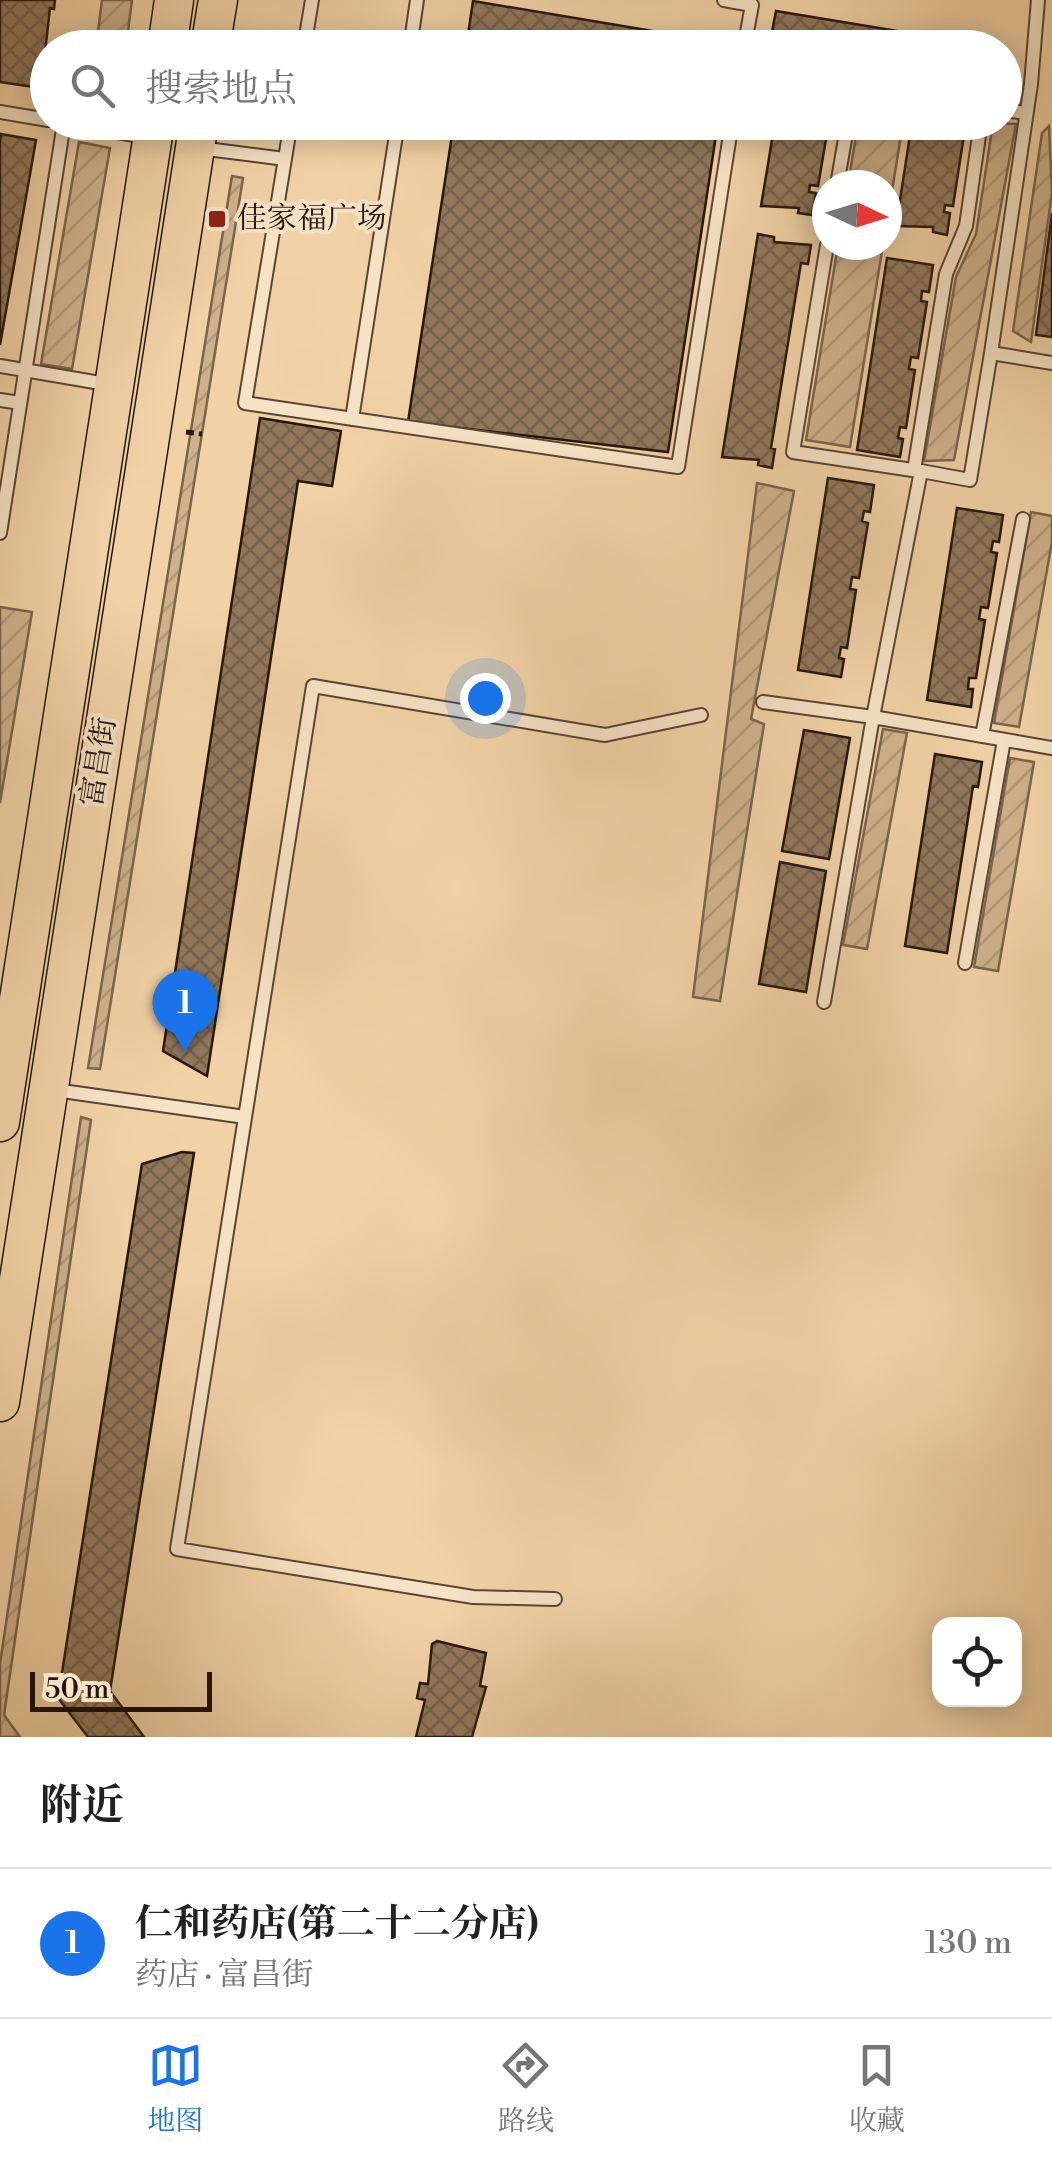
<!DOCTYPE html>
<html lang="zh">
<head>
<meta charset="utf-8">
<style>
  :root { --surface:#fff; --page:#f6f6f6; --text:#222; --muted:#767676; --line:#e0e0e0; --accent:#1a73e8 }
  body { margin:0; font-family:"Libre Bodoni","Noto Serif SC",serif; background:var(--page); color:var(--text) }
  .controls { position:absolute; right:30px; bottom:30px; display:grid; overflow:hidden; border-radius:20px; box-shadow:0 5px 25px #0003 }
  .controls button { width:90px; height:90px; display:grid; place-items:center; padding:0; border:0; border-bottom:2px solid var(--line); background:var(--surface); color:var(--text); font:50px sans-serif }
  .compass { position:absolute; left:812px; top:170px; width:90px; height:90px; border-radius:50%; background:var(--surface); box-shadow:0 5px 25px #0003; rotate:94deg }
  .scale { position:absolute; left:30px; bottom:25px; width:182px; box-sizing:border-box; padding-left:10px; border:5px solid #28160d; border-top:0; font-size:28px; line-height:35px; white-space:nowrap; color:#28160d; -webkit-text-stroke:8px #f6e2c5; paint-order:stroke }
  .you { position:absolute; left:485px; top:698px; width:35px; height:35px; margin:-25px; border:8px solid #fff; border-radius:50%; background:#1a73e8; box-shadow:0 0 0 15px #1a73e833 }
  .badge { display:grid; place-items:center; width:65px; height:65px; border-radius:50%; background:var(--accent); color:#fff; font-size:32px; font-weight:700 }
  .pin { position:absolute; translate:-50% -82px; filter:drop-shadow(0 2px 5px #0008) }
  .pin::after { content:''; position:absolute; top:52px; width:35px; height:30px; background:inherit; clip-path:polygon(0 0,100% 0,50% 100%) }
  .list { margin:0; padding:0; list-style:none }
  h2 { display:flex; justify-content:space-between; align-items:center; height:130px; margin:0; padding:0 40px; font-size:42px }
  h2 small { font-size:32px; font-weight:400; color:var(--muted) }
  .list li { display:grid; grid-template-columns:65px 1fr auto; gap:30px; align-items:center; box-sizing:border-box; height:150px; padding:0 40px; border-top:2px solid var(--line) }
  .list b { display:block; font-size:38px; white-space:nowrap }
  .list p { margin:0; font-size:32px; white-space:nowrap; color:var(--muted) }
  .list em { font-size:32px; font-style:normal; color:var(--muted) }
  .icon { flex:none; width:55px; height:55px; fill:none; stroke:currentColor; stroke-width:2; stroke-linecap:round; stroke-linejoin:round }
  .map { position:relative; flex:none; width:1052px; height:1737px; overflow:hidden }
  .search { position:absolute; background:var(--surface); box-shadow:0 5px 25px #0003; left:30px; right:30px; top:30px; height:110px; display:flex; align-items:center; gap:25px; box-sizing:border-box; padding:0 35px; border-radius:55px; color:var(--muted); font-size:38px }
  .sheet { height:280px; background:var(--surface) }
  nav { display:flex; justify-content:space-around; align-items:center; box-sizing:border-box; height:140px; border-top:2px solid var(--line); background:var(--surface); font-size:28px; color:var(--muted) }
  nav a { display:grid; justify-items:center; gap:5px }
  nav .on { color:var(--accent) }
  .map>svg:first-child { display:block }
  .garden { fill:url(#garden-furrows); stroke:#7c644c; stroke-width:2.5 }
  .building { fill:url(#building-cross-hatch); stroke:#28160d; stroke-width:2.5 }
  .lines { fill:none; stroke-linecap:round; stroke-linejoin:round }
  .lane-casing { stroke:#5a4533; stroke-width:16 }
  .primary-casing { stroke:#28160d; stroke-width:41 }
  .path { stroke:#28160d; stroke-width:5; stroke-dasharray:8 5; stroke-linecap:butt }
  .lane { stroke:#f6e2c5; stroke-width:12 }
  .primary { stroke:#f1d2a6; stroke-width:38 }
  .poi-dot { fill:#8f2418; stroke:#f6e2c5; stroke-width:4 }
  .labels { text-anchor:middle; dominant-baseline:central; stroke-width:8; stroke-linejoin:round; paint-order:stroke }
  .poi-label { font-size:30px; fill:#28160d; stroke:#f6e2c5; text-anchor:start }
  .street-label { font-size:30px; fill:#28160d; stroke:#f6e2c5 }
</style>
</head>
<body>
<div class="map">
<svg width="1052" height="1737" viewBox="0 0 1052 1737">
  <defs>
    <pattern id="garden-furrows" width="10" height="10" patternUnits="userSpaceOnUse" patternTransform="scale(2.5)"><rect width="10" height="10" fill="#cfb28c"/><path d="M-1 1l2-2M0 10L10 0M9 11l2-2" fill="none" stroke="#b29878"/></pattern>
    <pattern id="building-cross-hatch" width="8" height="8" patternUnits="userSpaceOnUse" patternTransform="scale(2.5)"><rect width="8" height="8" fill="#91785d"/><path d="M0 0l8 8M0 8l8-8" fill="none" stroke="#76614b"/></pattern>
  </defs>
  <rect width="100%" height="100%" fill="#f1d2a6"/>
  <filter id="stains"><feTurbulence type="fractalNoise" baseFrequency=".002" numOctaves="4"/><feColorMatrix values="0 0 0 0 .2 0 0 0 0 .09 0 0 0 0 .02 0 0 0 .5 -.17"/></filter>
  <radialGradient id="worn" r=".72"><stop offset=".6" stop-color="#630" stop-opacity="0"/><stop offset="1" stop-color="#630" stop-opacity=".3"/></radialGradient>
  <!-- garden -->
  <path class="garden" d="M 102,0 L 132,0 L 126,47 L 96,47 Z
    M 858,123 L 903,123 L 887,222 L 887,185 L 848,185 Z
    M 993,123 L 1016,124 L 954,460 L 924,461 L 956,277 L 976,234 Z
    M 1049,126 L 1052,193 L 1031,342 L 1013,331 L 1042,133 Z
    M 79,142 L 110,148 L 72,369 L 41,364 Z
    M 232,176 L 243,178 L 100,1069 L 88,1068 Z
    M 838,245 L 883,245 L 850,447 L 806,440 Z
    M 757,483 L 794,491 L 751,719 L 764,724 L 720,1001 L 693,997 Z
    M 1031,512 L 1052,516 L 1052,542 L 1019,727 L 994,723 Z
    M 0,607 L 32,612 L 0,803 Z
    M 883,729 L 907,733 L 867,949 L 843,945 Z
    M 1010,758 L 1034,762 L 998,971 L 974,967 Z
    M 81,1117 L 91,1120 L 4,1715 L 20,1737 L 0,1737 L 0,1664 Z"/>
  <!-- building -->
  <path class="building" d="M 0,0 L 55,0 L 54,9 L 50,8 L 41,88 L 0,82 Z
    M 473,1 L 730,44 L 729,48 L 466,48 Z
    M 776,11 L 988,46 L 769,48 Z
    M 454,122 L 718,122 L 668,452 L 408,422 Z
    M 775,122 L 829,122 L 818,186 L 810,185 L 809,192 L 816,193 L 812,215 L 798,213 L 799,208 L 761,206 Z
    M 912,122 L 965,122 L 964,128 L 957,127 L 956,134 L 964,135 L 953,206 L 945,205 L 944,212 L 950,213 L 947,235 L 933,232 L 933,227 L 896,226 Z
    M 1,134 L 36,140 L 0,345 L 0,140 Z
    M 1052,213 L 1052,337 L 1036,335 Z
    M 758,234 L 774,237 L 774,242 L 811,245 L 808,264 L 801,263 L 771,448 L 775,449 L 772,468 L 758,465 L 759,460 L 722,457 Z
    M 887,258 L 933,265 L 929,292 L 922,291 L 921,301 L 927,302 L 918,358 L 911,357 L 909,369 L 915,370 L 906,428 L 900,427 L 898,438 L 903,439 L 900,457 L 857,450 Z
    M 260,418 L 341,431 L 332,486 L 298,481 L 207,1076 L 163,1051 Z
    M 828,478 L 874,485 L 870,512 L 864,511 L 862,521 L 868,523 L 859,578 L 852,577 L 850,589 L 856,590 L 847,648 L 841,647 L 839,658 L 844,659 L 841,677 L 798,670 Z
    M 957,508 L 1003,515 L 999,542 L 993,541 L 991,552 L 997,553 L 988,608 L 981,607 L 979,619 L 985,620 L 976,678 L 969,678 L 968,689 L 973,689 L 971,707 L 927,700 Z
    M 804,730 L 850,738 L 829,859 L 782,851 Z
    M 935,754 L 982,762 L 978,787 L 973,786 L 947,953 L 905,946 Z
    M 780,862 L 826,871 L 806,992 L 759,984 Z
    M 182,1152 L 194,1153 L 110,1691 L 144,1737 L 88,1737 L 58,1698 L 142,1164 Z
    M 437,1641 L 486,1653 L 480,1686 L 486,1687 L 472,1737 L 416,1737 L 425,1700 L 417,1698 L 420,1683 L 428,1684 L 432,1644 Z"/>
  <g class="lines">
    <defs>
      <path id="lane" d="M 724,0 L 752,5 L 744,48
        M 1038,0 L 1031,84 L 991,353 L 1052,363
        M 304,48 L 312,0
        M 410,48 L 417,0
        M 1004,110 L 1026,113
        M 0,112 L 48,120
        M 61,122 L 150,138
        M 291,122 L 245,403 L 678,467 L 732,122
        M 199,148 L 285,159
        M 837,185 L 848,122
        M 827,245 L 793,452 L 919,471
        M 991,353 L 970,480 L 921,471 L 873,717 L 1052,748
        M 0,366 L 112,385
        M 0,400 L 20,403
        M 352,419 L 398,122
        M 914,470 L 946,274 L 966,226 L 981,122
        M 0,533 L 64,123
        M 763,702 L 873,717 L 824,1002
        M 982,736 L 1023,519
        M 965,963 L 1004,740
        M 55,1090 L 245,1117
        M 555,1599 L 473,1597 L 177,1549 L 313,686 L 605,735 L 701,715"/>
      <path id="primary" d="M 167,48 L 174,0
        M 210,48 L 218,0
        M 0,1122 L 155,122
        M 0,1402 L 199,122"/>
    </defs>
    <!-- lane casing -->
    <use href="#lane" class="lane-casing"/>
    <!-- primary casing -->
    <use href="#primary" class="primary-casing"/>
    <!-- path -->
    <path class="path" d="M 186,432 L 202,434"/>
    <!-- lane -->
    <use href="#lane" class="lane"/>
    <!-- primary -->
    <use href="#primary" class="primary"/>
  </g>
  <!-- markers -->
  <rect class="poi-dot" x="207" y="209" width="20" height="20" rx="5"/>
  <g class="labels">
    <!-- poi labels -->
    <g class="poi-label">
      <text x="237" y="219">佳家福广场</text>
    </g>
    <!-- street labels -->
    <g class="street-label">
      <text transform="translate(99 762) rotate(-81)">富昌街</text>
    </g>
  </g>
  <rect width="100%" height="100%" filter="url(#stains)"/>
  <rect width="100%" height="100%" fill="url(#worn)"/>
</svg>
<div class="controls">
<button><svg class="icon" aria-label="locate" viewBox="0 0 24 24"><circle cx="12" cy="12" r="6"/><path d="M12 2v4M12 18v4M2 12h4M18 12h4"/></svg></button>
</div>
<svg class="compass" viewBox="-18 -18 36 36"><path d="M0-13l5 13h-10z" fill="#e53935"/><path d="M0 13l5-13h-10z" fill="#767676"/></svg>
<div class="scale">50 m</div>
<div class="you"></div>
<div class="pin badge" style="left:185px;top:1052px">1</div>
<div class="search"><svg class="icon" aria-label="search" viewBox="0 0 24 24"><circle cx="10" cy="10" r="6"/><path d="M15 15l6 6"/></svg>搜索地点</div>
</div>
<section class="sheet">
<h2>附近<small></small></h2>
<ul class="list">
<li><span class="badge">1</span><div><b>仁和药店(第二十二分店)</b><p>药店 · 富昌街</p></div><em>130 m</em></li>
</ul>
</section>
<nav>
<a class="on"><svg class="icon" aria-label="map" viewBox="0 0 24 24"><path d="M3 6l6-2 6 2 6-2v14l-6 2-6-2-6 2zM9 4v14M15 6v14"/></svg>地图</a>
<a><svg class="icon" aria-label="directions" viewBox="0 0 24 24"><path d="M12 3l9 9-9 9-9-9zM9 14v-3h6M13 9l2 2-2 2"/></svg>路线</a>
<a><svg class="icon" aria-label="saved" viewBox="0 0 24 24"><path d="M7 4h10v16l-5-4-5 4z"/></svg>收藏</a>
</nav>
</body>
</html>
